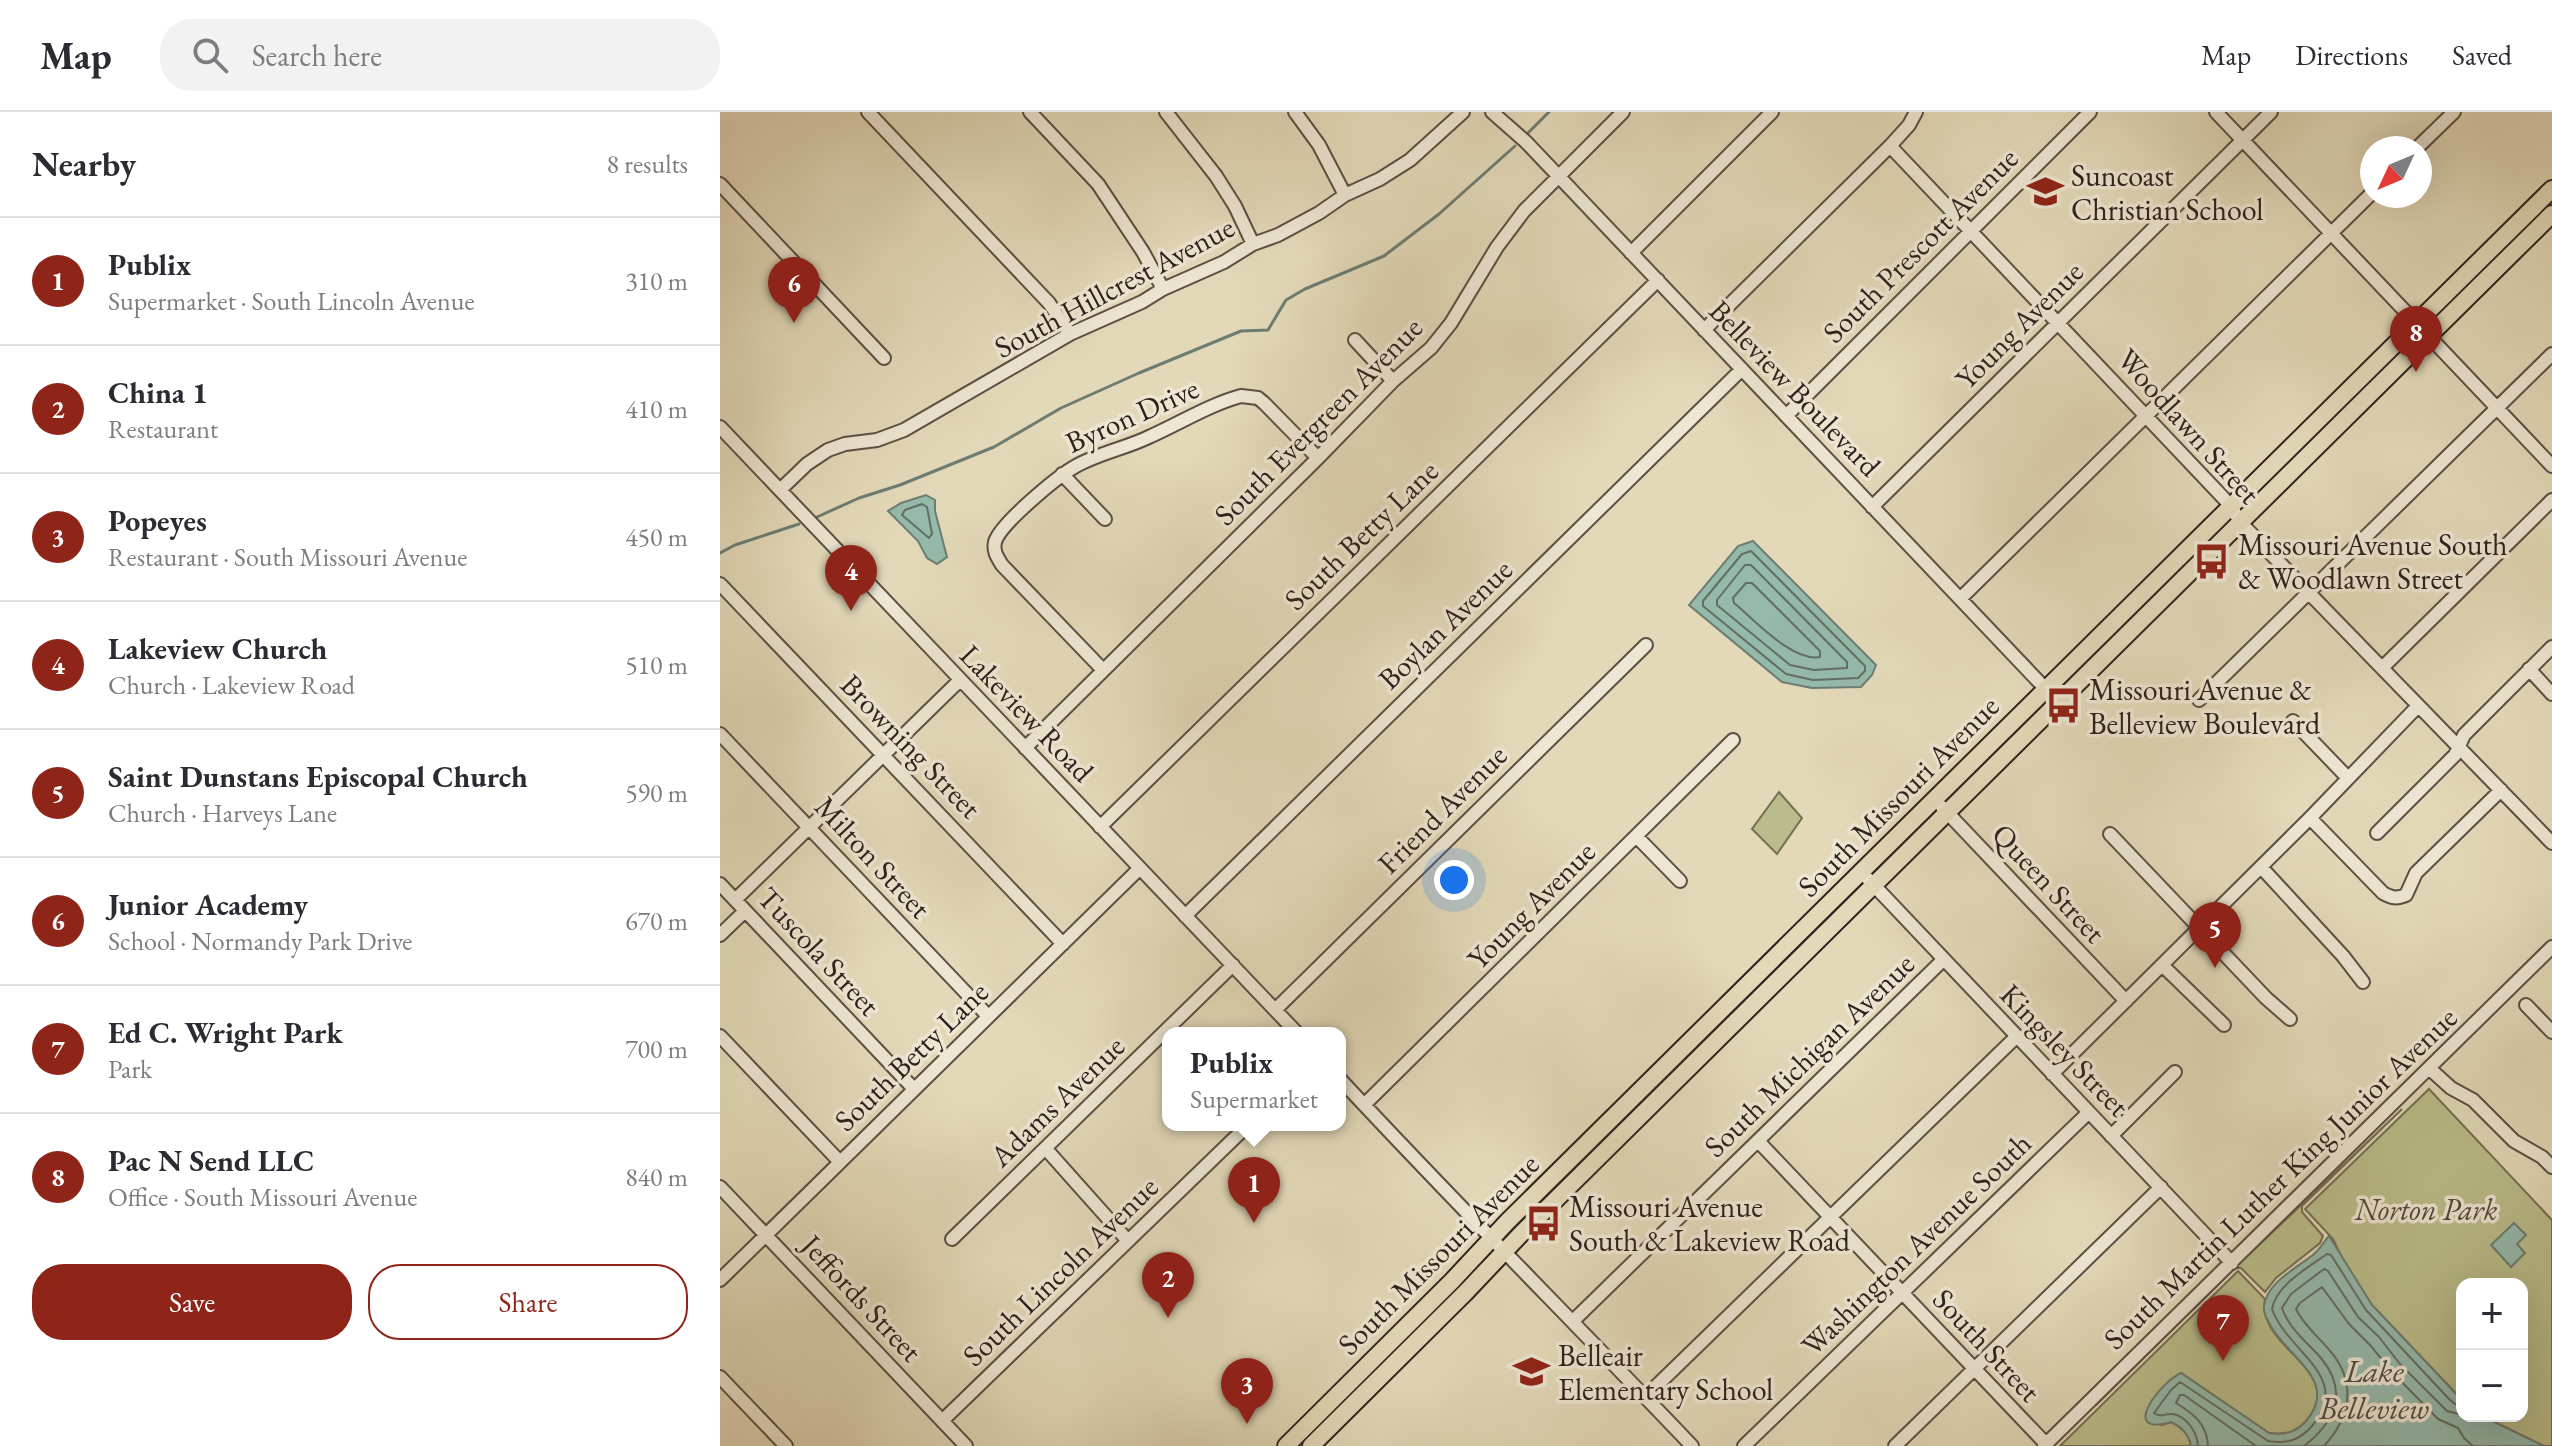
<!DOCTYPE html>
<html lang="en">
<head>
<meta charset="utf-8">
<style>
  :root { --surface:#fff; --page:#f2f2f3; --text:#2b2b33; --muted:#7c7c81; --line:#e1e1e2; --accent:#8f2418 }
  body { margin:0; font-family:"EB Garamond",serif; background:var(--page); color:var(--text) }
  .controls { position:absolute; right:24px; bottom:24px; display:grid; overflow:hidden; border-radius:16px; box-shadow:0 8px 32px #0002 }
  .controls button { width:72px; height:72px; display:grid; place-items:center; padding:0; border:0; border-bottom:2px solid var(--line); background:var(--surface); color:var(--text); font:40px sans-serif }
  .compass { position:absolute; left:1640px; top:24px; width:72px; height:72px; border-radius:50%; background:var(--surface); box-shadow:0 8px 32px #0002; rotate:226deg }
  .you { position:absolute; left:734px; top:768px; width:28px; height:28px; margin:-20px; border:6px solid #fff; border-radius:50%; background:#1a73e8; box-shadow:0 0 0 12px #1a73e833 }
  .badge { display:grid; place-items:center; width:52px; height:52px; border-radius:50%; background:var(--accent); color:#fff; font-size:26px; font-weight:700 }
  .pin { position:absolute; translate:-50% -66px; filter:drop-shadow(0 2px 4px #0008) }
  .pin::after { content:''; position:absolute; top:42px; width:28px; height:24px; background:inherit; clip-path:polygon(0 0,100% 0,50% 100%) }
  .popup { position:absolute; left:442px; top:915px; width:184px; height:104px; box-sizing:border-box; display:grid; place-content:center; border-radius:16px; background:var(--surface); filter:drop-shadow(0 2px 6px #0005); font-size:26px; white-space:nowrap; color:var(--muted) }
  .popup b { font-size:30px; color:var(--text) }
  .popup::after { content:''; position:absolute; left:50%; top:100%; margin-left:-16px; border:16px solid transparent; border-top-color:var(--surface) }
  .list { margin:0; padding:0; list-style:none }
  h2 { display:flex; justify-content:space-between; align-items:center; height:104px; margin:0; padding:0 32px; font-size:34px }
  h2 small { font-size:26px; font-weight:400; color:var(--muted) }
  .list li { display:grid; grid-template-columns:52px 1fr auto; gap:24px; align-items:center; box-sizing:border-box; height:128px; padding:0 32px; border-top:2px solid var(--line) }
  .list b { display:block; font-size:30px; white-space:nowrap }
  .list p { margin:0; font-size:26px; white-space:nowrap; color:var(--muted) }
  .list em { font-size:26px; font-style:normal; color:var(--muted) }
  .actions { display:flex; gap:16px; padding:24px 32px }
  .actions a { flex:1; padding:18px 0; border:2px solid var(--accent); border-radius:32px; text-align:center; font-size:28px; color:var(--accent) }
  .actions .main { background:var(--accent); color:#fff }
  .icon { flex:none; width:44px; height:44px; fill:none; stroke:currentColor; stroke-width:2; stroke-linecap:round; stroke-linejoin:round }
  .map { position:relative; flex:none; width:1832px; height:1334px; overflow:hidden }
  header { display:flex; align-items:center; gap:48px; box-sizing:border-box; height:112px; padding:0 40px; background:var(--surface); border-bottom:2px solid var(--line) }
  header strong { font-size:38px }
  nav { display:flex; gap:44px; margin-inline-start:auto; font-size:28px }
  .search { width:560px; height:72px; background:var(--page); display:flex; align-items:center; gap:20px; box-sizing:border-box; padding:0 28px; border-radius:32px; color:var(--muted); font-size:30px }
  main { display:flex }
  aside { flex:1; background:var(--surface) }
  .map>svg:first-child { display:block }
  .green { fill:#babd8b; stroke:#746f54; stroke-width:2 }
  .water { fill:#95baac; stroke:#6c7d72; stroke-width:2 }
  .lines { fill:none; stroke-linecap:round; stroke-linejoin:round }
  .shore { stroke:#626e64; stroke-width:2 }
  .stream { stroke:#6c7d72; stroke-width:3 }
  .minor-casing { stroke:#5b4f43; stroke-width:16 }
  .major-casing { stroke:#2e211c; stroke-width:20 }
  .minor { stroke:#ede6d2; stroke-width:12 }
  .major { stroke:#e3d9b9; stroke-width:16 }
  .labels { text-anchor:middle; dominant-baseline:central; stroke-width:7; stroke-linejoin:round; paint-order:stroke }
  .poi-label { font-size:30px; fill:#2e211c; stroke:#ede6d2; text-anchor:start }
  .street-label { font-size:30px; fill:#2e211c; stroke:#ede6d2 }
  .park-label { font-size:30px; font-style:italic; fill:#514838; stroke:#ede6d2 }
  .water-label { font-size:32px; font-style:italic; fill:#4d4f47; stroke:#ede6d2 }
</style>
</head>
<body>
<header>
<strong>Map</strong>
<div class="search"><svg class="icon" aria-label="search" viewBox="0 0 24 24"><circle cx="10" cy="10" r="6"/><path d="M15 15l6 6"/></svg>Search here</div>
<nav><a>Map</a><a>Directions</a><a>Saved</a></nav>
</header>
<main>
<aside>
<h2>Nearby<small>8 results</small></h2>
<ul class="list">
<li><span class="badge">1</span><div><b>Publix</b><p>Supermarket · South Lincoln Avenue</p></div><em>310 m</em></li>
<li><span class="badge">2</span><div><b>China 1</b><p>Restaurant</p></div><em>410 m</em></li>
<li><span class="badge">3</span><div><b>Popeyes</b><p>Restaurant · South Missouri Avenue</p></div><em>450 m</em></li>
<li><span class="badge">4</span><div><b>Lakeview Church</b><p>Church · Lakeview Road</p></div><em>510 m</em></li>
<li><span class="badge">5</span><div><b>Saint Dunstans Episcopal Church</b><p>Church · Harveys Lane</p></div><em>590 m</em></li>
<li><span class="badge">6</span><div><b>Junior Academy</b><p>School · Normandy Park Drive</p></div><em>670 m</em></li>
<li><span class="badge">7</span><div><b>Ed C. Wright Park</b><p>Park</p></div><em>700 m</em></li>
<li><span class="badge">8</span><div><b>Pac N Send LLC</b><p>Office · South Missouri Avenue</p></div><em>840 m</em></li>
</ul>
<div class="actions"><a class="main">Save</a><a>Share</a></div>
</aside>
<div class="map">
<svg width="1832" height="1334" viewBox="0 0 1832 1334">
  <rect width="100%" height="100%" fill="#e3d9b9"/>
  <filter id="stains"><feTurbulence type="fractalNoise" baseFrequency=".0025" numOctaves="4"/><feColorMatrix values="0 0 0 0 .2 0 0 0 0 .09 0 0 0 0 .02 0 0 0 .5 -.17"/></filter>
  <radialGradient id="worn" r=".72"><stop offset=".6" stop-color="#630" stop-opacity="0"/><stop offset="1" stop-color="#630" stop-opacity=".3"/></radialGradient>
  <!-- green -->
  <path class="green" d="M 1059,680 L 1082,706 L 1057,742 L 1032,717 Z
    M 1709,977 L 1832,1108 L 1832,1334 L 1824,1334 L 1762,1304 L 1802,1304 L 1802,1172 L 1742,1172 L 1742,1288 L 1652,1193 L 1626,1154 L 1613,1127 L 1585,1097 Z
    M 1682,997 L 1582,1094 L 1582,1100 L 1603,1124 L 1600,1131 L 1556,1166 L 1545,1180 L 1521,1156 L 1515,1156 L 1376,1293 L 1417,1249 Z
    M 1518,1159 L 1545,1187 C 1536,1237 1628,1258 1587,1308 C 1576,1321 1565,1323 1549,1321 L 1461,1261 L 1450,1268 L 1442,1313 L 1451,1310 C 1462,1315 1469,1322 1471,1334 L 1340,1334 Z"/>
  <!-- water -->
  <path class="water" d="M 206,383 L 215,388 L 215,399 L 227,445 L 217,452 L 207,446 L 198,429 L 168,399 L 181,391 Z
    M 1033,429 L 1156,553 L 1152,563 L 1141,575 L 1092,576 L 1062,570 L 969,493 L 1018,434 Z
    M 1794,1111 L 1806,1123 L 1797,1132 L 1805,1141 L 1791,1155 L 1771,1133 Z
    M 1609,1124 L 1652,1193 L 1742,1288 L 1742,1304 L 1762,1304 L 1824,1334 L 1471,1334 C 1469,1322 1462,1315 1451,1310 C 1399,1325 1439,1271 1461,1261 L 1549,1321 C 1565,1323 1576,1321 1587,1308 C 1618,1270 1571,1247 1552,1216 C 1548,1209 1543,1202 1544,1194 C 1547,1170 1577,1156 1594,1142 C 1601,1136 1604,1129 1609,1124 Z"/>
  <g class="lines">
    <!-- shore -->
    <path class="shore" d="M 202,392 L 207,395 L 212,422 L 209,426 L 182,403 L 185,398 Z
      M 1031,439 L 1145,554 L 1145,559 L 1138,566 L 1093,568 L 1066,562 L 983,494 L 983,489 L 1022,442 Z
      M 1025,453 L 1031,453 L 1127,550 L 1127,556 L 1094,558 L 1070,553 L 997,493 L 997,488 Z
      M 1026,471 L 1032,471 L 1100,539 L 1100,545 C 1072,550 1035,508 1014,491 L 1013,486 Z
      M 1478,1334 C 1477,1321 1468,1305 1453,1302 C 1444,1301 1442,1306 1434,1301 L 1451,1278 L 1460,1270 L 1548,1329 C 1566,1332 1579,1329 1592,1314 C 1634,1265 1567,1240 1552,1197 C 1556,1173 1589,1155 1607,1142 L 1611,1143 L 1646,1198 L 1729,1287 L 1735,1292 L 1742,1293
      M 1488,1334 C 1487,1312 1474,1302 1456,1291 L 1460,1283 L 1464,1283 L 1536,1334
      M 1584,1334 C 1615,1310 1629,1280 1601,1246 C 1587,1230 1569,1217 1562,1196 L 1571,1182 L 1604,1157 L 1608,1159 L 1638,1205 L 1659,1225 L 1680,1252 L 1727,1299 L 1742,1303
      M 1604,1334 C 1630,1306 1637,1271 1611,1240 C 1599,1225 1584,1214 1576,1197 L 1580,1191 L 1602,1175 L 1629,1212 L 1650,1233 L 1673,1261 L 1718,1307 L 1738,1316 L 1744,1326 L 1753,1334"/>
    <!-- stream -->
    <path class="stream" d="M 808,21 L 829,0
      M 97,405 L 139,386 L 180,373 L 274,335 L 341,296 L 419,261 L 521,219 L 548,218 L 566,188 L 585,177 L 664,144 L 719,102 L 795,34
      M 0,441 L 15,433 L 79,412"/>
    <defs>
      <path id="minor" d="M 148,0 L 329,191 L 350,222
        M 310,0 L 378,72 L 423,140 L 443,177
        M 446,0 L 496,64 L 515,94 L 533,132
        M 575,0 L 599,33 L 625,83
        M 772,0 L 806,30 L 1338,590
        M 1496,0 L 1832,354
        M 1170,34 L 1511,394 L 1520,410 L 1832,731
        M 1697,36 L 1734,0
        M 0,72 L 164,246
        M 911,141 L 1052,0
        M 984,218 L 1170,34 L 1189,13 L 1196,0
        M 635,228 L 673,269
        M 1066,304 L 1370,0
        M 0,315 L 577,921
        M 342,362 L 385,407
        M 60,378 L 87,352 L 108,338 L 125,332 L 157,328 L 184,318 L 350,222 L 422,190 L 443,177 L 504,150 L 533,132 L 558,123 L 599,101 L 625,83 L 660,67 L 690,48 L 743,0
        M 1152,395 L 1551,0
        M 0,472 L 343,832
        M 1240,487 L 1652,81
        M 1662,556 L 1832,388
        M 1809,557 L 1832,582
        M 383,558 L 282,453 C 277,445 273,439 275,430 C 280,412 338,364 356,354 C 379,341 407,336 431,324 C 460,311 491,292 521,284 L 538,286 L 544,291 L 598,346
        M 1479,588 L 1832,242
        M 1573,609 L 1628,666
        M 0,622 L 268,904
        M 305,636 L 598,346 L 673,269 L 711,236 L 731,211 L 777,135 L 804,99 L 903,0
        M 1222,695 L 1406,889
        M 1590,706 L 1663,781 C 1672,786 1676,787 1686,783 L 1696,761 L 1781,678
        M 380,715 L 938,168
        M 1657,721 L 1735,643 L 1744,623 L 1832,535
        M 1390,722 L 1546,886 L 1570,907
        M 917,725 L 960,769
        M 1541,755 L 1623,844 L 1643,870
        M 1148,767 L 1512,1151
        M 0,772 L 194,977
        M 15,788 L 240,568
        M 465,804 L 1022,257
        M 0,823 L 25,799
        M 1442,853 L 1504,913
        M 1806,893 L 1832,920
        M 555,898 L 926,533
        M 0,924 L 120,1050
        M 1710,957 L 1731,976 L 1753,988 L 1794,1029 L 1822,1045 L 1832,1055
        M 1332,962 L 1590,706 L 1698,594
        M 620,967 C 735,1091 855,1211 972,1334
        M 644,993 L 1013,628
        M 1391,1024 L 1455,960
        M 1038,1029 L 1326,1332
        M 326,1037 L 408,1129
        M 0,1075 L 246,1334
        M 232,1127 L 513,853
        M 0,1168 L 419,757
        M 853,1209 L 1224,847
        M 0,1265 L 66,1334
        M 926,1284 L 1297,924
        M 222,1309 L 528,1013
        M 1024,1334 L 1369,1000
        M 1175,1334 L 1441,1075
        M 1324,1334 L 1832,835"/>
      <path id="major" d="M 566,1334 L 732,1169 L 788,1109 L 1832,77
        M 591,1334 L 745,1181 L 800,1123 L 1832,102"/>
    </defs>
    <!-- minor casing -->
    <use href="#minor" class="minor-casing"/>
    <!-- major casing -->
    <use href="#major" class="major-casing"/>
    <!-- minor -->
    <use href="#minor" class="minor"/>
    <!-- major -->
    <use href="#major" class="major"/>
  </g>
  <!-- icons -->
  <defs>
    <symbol id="school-bare" viewBox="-9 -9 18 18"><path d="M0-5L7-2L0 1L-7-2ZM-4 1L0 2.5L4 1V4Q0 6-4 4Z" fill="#8f2418" stroke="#ede6d2" stroke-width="2.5" paint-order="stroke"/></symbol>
    <symbol id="bus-bare" viewBox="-9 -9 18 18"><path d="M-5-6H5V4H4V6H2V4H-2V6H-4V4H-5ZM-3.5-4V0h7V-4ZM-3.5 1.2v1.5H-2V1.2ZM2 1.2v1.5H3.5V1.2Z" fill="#8f2418" stroke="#ede6d2" stroke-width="2.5" paint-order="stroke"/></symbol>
  </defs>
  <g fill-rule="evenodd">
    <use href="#school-bare" x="1300" y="54" width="51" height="51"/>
    <use href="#bus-bare" x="1466" y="424" width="51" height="51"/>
    <use href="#bus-bare" x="1318" y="568" width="51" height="51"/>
    <use href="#bus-bare" x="798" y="1086" width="51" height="51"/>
    <use href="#school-bare" x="786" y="1234" width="51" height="51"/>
  </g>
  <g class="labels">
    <!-- poi labels -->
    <g class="poi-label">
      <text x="1351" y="63">Suncoast<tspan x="1351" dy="34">Christian School</tspan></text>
      <text x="1518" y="432">Missouri Avenue South<tspan x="1518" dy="34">&amp; Woodlawn Street</tspan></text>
      <text x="1369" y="577">Missouri Avenue &amp;<tspan x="1369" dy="34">Belleview Boulevard</tspan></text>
      <text x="849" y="1094">Missouri Avenue<tspan x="849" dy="34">South &amp; Lakeview Road</tspan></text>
      <text x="838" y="1243">Belleair<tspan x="838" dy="34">Elementary School</tspan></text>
    </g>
    <!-- street labels -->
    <g class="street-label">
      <text transform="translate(1200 133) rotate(-45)">South Prescott Avenue</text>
      <text transform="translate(394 175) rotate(-28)">South Hillcrest Avenue</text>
      <text transform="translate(1299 213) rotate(-45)">Young Avenue</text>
      <text transform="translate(1075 276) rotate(46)">Belleview Boulevard</text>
      <text transform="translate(412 303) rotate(-24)">Byron Drive</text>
      <text transform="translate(598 309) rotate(-45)">South Evergreen Avenue</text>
      <text transform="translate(1469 314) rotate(48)">Woodlawn Street</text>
      <text transform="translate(641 423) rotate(-44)">South Betty Lane</text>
      <text transform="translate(725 512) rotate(-44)">Boylan Avenue</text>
      <text transform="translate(307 601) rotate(46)">Lakeview Road</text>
      <text transform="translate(191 634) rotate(46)">Browning Street</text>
      <text transform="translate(1178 684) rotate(-45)">South Missouri Avenue</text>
      <text transform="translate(722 697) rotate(-45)">Friend Avenue</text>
      <text transform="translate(153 745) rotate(47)">Milton Street</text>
      <text transform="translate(1329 771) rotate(47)">Queen Street</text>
      <text transform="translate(811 793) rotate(-45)">Young Avenue</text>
      <text transform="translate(99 839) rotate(47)">Tuscola Street</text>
      <text transform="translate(1345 938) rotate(46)">Kingsley Street</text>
      <text transform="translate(1089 943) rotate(-44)">South Michigan Avenue</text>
      <text transform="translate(191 944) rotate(-44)">South Betty Lane</text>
      <text transform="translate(337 989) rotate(-44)">Adams Avenue</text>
      <text transform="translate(1560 1066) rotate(-44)">South Martin Luther King Junior Avenue</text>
      <text transform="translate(1196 1132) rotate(-44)">Washington Avenue South</text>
      <text transform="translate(718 1142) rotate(-45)">South Missouri Avenue</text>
      <text transform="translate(340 1159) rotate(-44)">South Lincoln Avenue</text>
      <text transform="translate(142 1186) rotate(47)">Jeffords Street</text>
      <text transform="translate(1267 1233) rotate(47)">South Street</text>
    </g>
    <!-- park labels -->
    <g class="park-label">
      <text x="1706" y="1097">Norton Park</text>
    </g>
    <!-- water labels -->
    <g class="water-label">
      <text x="1654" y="1259">Lake<tspan x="1654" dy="37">Belleview</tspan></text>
    </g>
  </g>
  <rect width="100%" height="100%" filter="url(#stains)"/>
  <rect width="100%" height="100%" fill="url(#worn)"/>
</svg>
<div class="controls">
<button>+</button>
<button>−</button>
</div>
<svg class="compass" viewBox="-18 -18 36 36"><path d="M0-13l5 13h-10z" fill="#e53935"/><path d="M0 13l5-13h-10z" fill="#7c7c81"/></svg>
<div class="you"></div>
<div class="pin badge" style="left:534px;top:1111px">1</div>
<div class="popup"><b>Publix</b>Supermarket</div>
<div class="pin badge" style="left:448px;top:1206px">2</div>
<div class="pin badge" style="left:527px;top:1312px">3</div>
<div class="pin badge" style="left:131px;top:499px">4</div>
<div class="pin badge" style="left:1495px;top:856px">5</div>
<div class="pin badge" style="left:74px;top:211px">6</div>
<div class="pin badge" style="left:1503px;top:1249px">7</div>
<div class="pin badge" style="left:1696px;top:260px">8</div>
</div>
</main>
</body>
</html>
